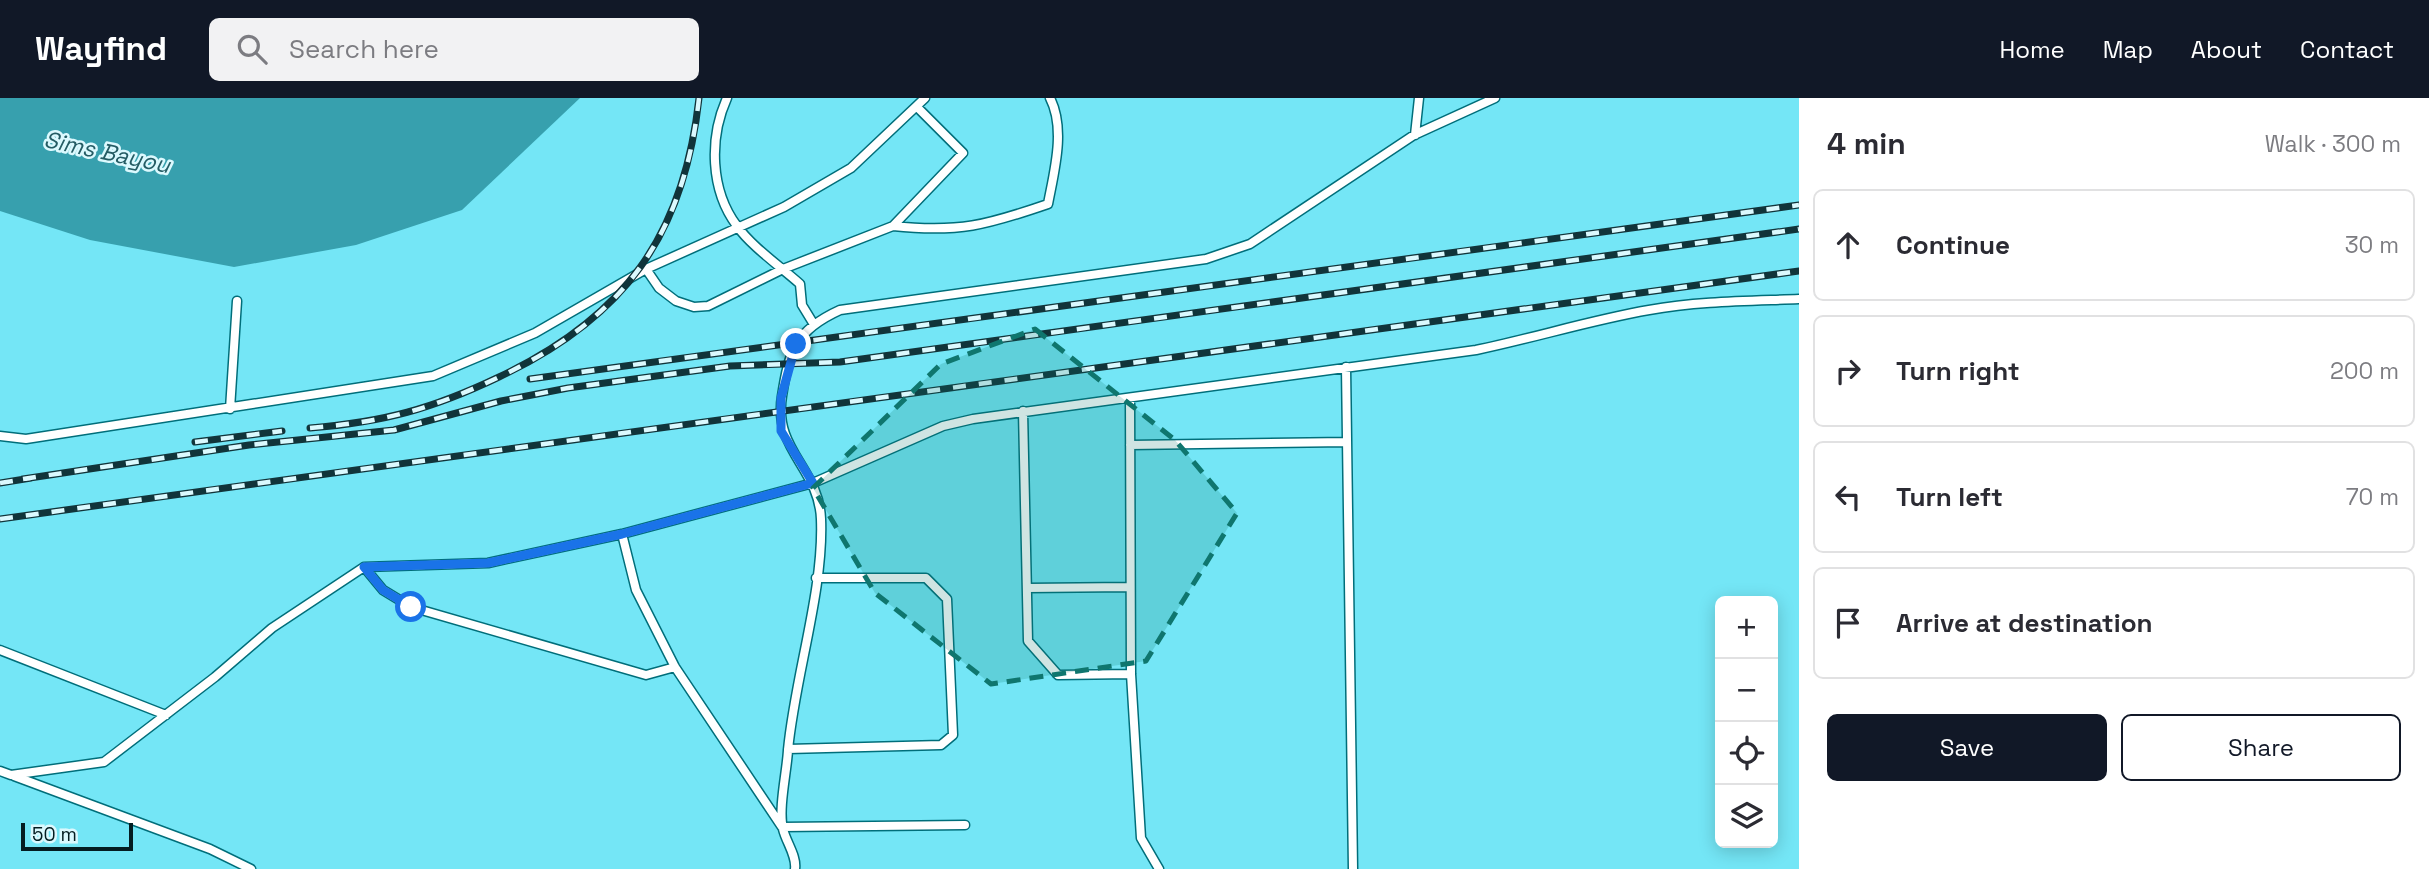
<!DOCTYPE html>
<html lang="en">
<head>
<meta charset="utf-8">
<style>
  :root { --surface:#fff; --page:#f2f2f3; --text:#2b2b33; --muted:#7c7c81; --line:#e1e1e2; --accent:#111827 }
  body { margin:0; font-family:"Space Grotesk",sans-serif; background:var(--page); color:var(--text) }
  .controls { position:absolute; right:21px; bottom:21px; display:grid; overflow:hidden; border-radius:10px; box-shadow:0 4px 18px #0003 }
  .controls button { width:63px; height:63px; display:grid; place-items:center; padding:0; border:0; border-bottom:2px solid var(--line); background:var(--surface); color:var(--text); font:35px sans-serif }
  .scale { position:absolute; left:21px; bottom:18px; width:112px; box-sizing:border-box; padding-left:7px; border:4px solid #041d21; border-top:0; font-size:19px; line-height:24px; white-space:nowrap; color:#041d21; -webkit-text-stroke:5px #dbf9fe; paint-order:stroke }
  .stop { position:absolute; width:21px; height:21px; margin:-16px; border:5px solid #1a73e8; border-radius:50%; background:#fff }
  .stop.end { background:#1a73e8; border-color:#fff; box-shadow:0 2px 7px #0008 }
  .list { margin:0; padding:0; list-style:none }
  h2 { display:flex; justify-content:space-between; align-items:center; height:91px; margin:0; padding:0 28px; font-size:30px }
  h2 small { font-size:23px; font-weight:400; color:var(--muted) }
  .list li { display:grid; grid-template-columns:46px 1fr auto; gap:21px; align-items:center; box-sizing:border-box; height:112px; margin:0 14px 14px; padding:0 14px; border:2px solid var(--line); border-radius:10px }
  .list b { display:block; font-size:26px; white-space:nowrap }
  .list em { font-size:23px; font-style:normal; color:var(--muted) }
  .actions { display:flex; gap:14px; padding:21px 28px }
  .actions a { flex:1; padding:16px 0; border:2px solid var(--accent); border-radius:10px; text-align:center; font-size:24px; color:var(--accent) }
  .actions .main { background:var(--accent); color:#fff }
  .icon { flex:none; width:38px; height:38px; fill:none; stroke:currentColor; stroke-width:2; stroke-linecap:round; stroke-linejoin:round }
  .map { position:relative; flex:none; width:1799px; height:771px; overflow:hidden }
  header { display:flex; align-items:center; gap:42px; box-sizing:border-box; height:98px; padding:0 35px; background:var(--accent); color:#fff }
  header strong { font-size:33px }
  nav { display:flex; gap:38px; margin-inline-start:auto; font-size:24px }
  .search { width:490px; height:63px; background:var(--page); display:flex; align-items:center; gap:18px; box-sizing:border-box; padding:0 24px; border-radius:10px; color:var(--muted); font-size:26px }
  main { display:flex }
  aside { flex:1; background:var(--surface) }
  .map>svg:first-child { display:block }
  .water { fill:#37a0ae }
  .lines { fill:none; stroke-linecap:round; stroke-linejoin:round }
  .lane-casing { stroke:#006e7a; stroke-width:11 }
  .lane { stroke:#fff; stroke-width:8 }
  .rail-casing { stroke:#11343a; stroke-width:7 }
  .rail { stroke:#dbf9fe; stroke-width:4.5; stroke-dasharray:13; stroke-linecap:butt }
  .route { stroke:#1a73e8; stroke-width:9 }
  .marked { fill:#0f766e; fill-opacity:0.2; stroke:#0f766e; stroke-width:5; stroke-dasharray:14 9; stroke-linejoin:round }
  .labels { text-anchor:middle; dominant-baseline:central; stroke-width:5; stroke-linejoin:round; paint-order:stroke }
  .water-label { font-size:23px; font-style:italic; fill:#245c64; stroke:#dbf9fe }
</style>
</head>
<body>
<header>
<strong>Wayfind</strong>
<div class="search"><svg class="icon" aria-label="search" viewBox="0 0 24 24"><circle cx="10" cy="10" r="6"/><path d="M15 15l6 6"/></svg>Search here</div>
<nav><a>Home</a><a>Map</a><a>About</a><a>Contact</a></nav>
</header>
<main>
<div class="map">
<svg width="1799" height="771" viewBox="0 0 1799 771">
  <rect width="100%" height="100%" fill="#74e6f6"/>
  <!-- water -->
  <path class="water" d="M 0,0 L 580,0 L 462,112 L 356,147 L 234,169 L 90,142 L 0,113 Z"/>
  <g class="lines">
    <defs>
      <path id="lane" d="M 727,0 C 709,40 710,92 737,128 C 751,148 781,169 800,186 L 802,207 L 813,225
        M 1415,37 L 1419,0
        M 893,128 C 959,135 987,127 1048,106 C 1054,74 1066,31 1050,0
        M 646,171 L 659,190 L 676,203 L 694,209 L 708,208 L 783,171 L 893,128 L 963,55 L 918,10
        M 1346,269 L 1353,771
        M 1130,301 L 1131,576 L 1141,740 L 1159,771
        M 230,311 L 237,203
        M 1023,313 L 1028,543 L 1058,577 L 1131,576
        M 0,338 L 26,341 L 433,278 L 535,235 L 646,171 L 784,109 L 851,70 L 925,0
        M 1130,347 L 1347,344
        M 622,436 L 636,492 L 675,569 L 782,729 L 965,727
        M 364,469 L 383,492 L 411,509 L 646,577 L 675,569
        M 1027,490 L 1130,489
        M 0,552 L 166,617
        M 788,651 L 941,647 L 953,637 L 947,501 L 926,480 L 816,480
        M 0,673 L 11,677 L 104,664 L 215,579 L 272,530 L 364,469 L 488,465 L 622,436 L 813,385 L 943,328 L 973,321 L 1476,252 C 1534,240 1591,222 1649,212 C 1698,203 1749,203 1799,201
        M 14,678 L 210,751 L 251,771
        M 795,771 C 797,758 786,744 783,731 C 778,711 787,673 788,652 C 795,578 824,492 821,421 C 819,370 773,352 782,298 C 789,252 796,232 840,212 L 1206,161 L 1250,146 L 1414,37 L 1495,0"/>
    </defs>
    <!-- lane casing -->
    <use href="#lane" class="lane-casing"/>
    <!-- lane -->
    <use href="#lane" class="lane"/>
    <defs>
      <path id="rail" d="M 530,281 L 1799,107
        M 310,330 C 384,324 432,311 499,279 C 624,220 684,138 699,0
        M 195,344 L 282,333
        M 23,381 L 249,347 L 394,332 L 501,303 L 568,290 L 730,268 L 840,264 L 1799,131
        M 0,385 L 31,380
        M 0,421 L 1799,173"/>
    </defs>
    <!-- rail casing -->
    <use href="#rail" class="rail-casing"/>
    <!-- rail -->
    <use href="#rail" class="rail"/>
  </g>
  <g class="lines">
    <!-- route -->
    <path class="route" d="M 411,509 L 383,492 L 364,469 L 488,465 L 622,436 L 813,385 L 781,333 L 781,300 L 796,246"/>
  </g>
  <!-- marked area -->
  <path class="marked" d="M 1035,231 L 1175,342 L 1237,415 L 1146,563 L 991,586 L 875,495 L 813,390 L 941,266 Z"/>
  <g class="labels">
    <!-- water labels -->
    <g class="water-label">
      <text transform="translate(107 54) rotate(12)">Sims Bayou</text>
    </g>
  </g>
</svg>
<div class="controls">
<button>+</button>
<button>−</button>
<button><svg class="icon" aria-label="locate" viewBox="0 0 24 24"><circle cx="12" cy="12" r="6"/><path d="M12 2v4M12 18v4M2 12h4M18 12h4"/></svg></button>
<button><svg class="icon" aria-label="layers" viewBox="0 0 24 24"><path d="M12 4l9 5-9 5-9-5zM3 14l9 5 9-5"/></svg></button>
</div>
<div class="scale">50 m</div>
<div class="stop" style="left:411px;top:509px"></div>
<div class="stop end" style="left:796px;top:246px"></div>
</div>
<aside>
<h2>4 min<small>Walk · 300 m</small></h2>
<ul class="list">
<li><svg class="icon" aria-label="ahead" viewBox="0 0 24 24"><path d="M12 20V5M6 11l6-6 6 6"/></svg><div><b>Continue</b></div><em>30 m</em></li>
<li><svg class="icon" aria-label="right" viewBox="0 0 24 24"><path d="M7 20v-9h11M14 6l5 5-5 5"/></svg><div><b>Turn right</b></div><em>200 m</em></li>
<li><svg class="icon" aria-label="left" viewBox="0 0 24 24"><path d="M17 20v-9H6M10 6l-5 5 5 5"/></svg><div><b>Turn left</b></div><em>70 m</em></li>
<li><svg class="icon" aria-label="arrive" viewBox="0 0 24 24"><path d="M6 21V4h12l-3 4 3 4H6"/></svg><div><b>Arrive at destination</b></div></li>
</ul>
<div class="actions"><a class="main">Save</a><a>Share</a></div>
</aside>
</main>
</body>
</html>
